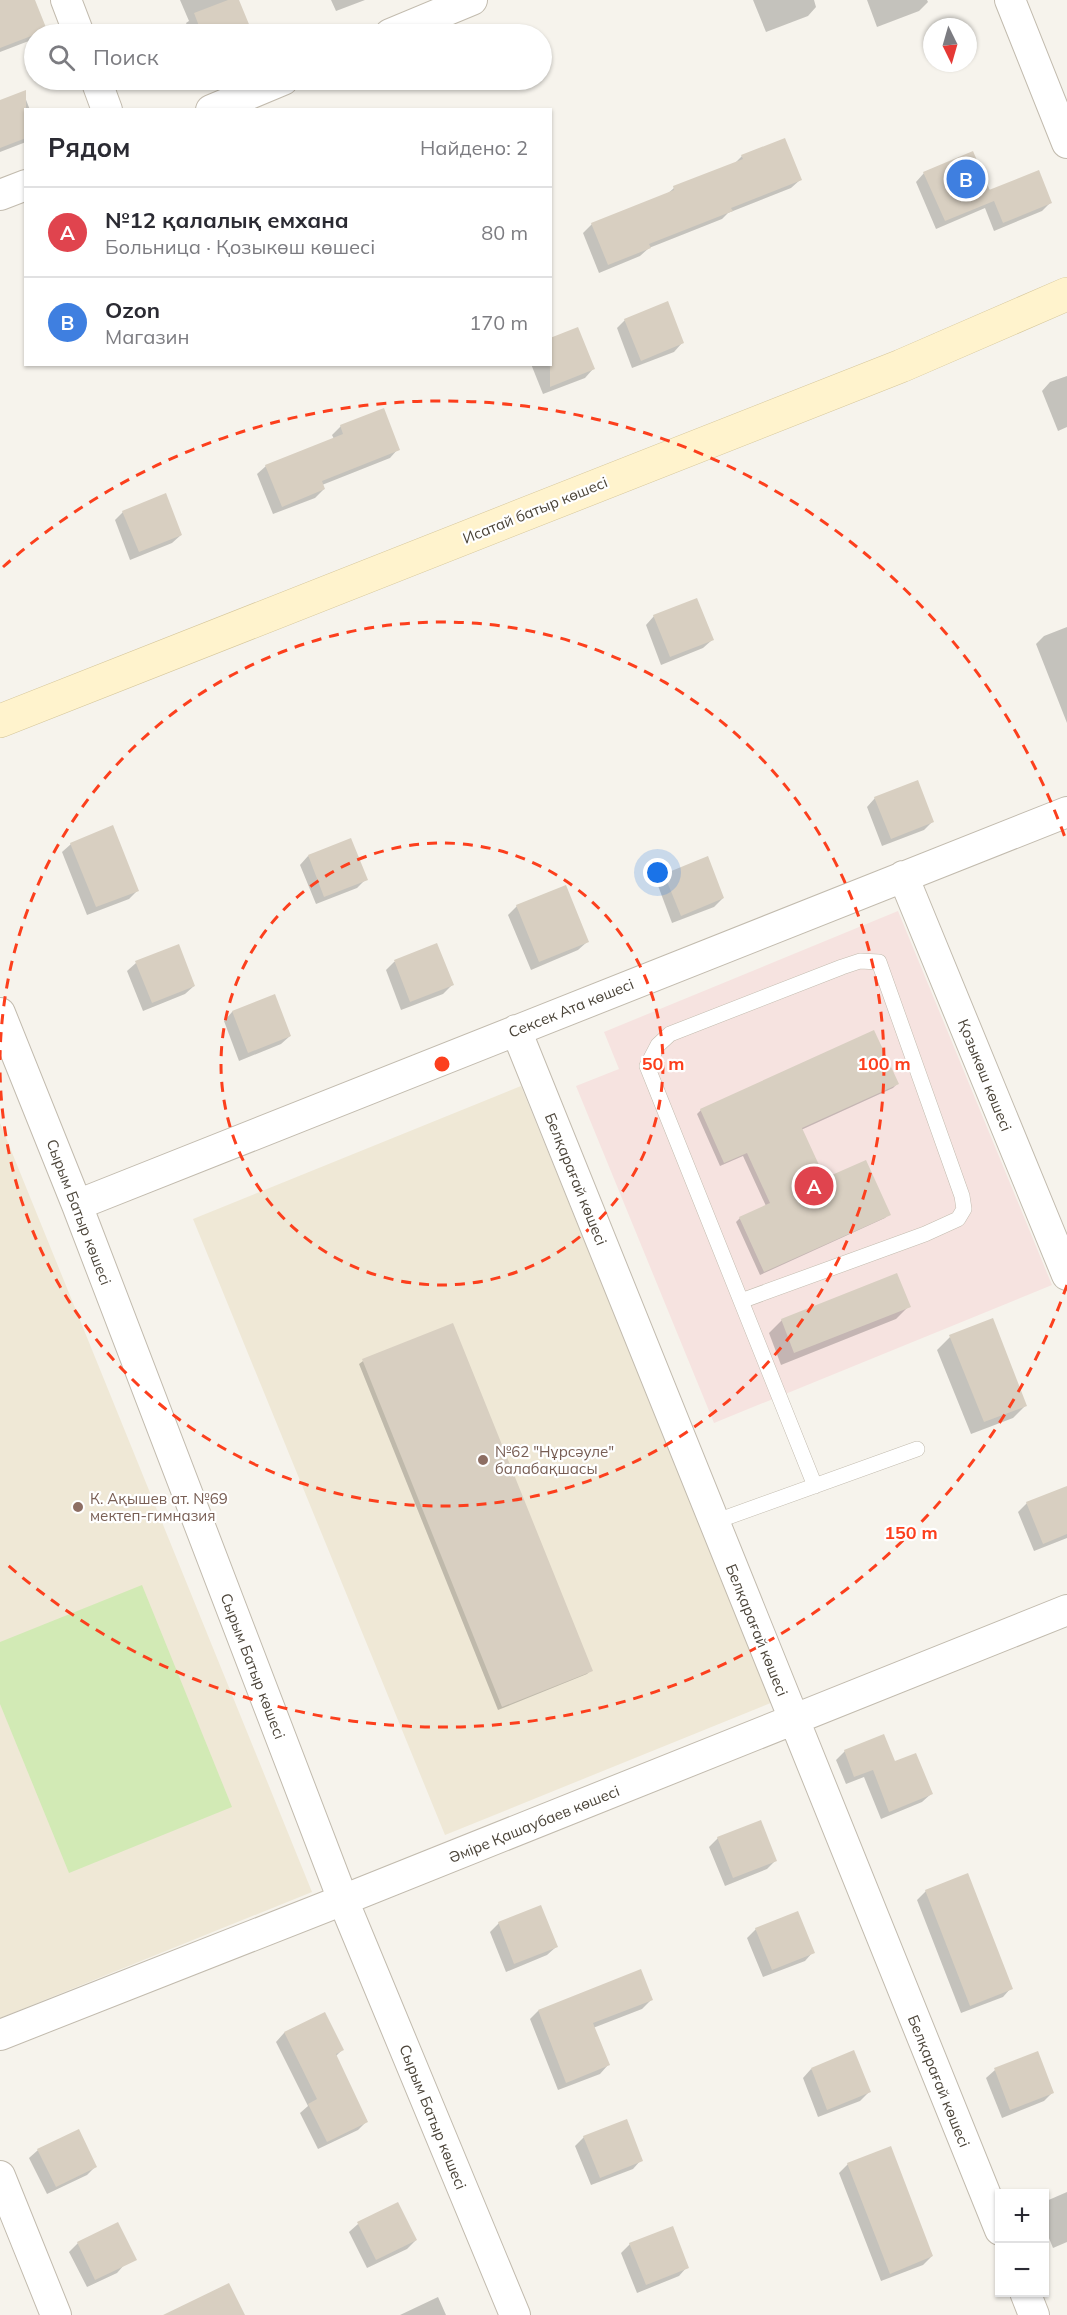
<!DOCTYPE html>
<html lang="ru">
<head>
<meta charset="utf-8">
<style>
  :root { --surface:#fff; --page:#f2f2f3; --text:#2b2b33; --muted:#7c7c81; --line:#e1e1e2; --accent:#d93025 }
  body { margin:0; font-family:Mulish,sans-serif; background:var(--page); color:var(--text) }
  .controls { position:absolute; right:18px; bottom:18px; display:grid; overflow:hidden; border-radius:0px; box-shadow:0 2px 4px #0004 }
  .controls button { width:54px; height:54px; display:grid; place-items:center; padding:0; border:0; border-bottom:2px solid var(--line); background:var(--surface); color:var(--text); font:30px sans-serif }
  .compass { position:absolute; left:923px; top:18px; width:54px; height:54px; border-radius:50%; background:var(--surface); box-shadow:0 2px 4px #0004; rotate:175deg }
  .you { position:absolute; left:658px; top:873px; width:21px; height:21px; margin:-15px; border:4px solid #fff; border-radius:50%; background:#1a73e8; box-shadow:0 0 0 9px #1a73e833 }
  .badge { display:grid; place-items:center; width:39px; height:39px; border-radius:50%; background:var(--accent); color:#fff; font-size:20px; font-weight:700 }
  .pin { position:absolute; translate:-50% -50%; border:3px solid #fff; box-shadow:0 2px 6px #0006 }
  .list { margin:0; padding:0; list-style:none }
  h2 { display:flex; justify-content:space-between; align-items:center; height:78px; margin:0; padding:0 24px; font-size:26px }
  h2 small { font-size:20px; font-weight:400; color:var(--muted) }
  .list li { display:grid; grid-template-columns:39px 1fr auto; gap:18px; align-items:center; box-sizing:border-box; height:90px; padding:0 24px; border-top:2px solid var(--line) }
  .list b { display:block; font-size:22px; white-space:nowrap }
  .list p { margin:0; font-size:20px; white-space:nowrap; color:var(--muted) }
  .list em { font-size:20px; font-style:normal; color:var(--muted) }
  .icon { flex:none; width:33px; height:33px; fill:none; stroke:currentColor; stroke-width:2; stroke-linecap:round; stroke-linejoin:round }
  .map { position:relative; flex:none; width:1067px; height:2315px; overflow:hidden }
  .search { position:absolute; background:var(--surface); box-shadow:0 2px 4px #0004; left:24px; top:24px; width:528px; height:66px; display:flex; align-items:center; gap:15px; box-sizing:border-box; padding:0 21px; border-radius:33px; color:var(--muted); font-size:22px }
  .panel { position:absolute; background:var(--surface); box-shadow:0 2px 4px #0004; left:24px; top:108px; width:528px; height:258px; border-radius:0px }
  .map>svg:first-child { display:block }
  .education { fill:#efe8d6 }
  .medical { fill:#f6e3e0 }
  .green { fill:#d2eab5 }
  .shadow { fill:#0003 }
  .building { fill:#d8cfc1 }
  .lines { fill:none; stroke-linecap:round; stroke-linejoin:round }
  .lane-casing { stroke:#c2bbae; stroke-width:16 }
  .street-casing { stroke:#c2bbae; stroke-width:32 }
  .secondary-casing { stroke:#d6c79b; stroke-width:34 }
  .lane { stroke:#fff; stroke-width:15 }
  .street { stroke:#fff; stroke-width:30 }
  .secondary { stroke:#fff3cd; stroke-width:33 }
  .ring { fill:none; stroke:#fc3f1d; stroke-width:3; stroke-dasharray:10 8 }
  .education-dot { fill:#8d6e63; stroke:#fff; stroke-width:2 }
  .labels { text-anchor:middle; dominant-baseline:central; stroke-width:4.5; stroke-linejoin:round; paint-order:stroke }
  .street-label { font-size:15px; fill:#4b4439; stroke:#fff }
  .education-label { font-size:15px; fill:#785e54; stroke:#fff; text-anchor:start }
  .centre { fill:#fc3f1d; stroke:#fff; stroke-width:3 }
  .ring-label { font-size:18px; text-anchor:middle; font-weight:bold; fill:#fc3f1d; stroke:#fff; stroke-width:4.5; stroke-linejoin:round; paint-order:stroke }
</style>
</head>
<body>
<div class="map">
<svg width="1067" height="2315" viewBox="0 0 1067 2315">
  <rect width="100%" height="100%" fill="#f6f3ec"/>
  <!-- education -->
  <path class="education" d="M 521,1086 L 773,1702 L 445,1835 L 193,1219 Z
    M 0,1123 L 312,1892 L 0,2018 Z"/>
  <!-- medical -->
  <path class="medical" d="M 898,911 L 1052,1285 L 714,1423 L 576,1086 L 619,1069 L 604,1032 Z"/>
  <!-- green -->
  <path class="green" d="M 142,1585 L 232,1807 L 69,1873 L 0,1704 L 0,1642 Z"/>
  <!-- shadow -->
  <path class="shadow" d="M 4,0 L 33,0 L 45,29 L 40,34 L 34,34 L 34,39 L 0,52 L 0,2 Z
    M 180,0 L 237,0 L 251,34 L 191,34 L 186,23 L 189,21 Z
    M 331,0 L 365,0 L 336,11 Z
    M 753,0 L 814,0 L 816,7 L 808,16 L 766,32 Z
    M 867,0 L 927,0 L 928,2 L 919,11 L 877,27 Z
    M 23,92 L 30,110 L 26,110 L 26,142 L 0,152 L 0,101 Z
    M 742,156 L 800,180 L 791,188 L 728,213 L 722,219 L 649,248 L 640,256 L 599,273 L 583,233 L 592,224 L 666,195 L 674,188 L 735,163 Z
    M 924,173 L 989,193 L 1051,202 L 1042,211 L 994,231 L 985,208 L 936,229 L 916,182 Z
    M 625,320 L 682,343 L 674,352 L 632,368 L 617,328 Z
    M 531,364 L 550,364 L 593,369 L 585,378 L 543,394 Z
    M 1067,376 L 1067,427 L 1058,431 L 1042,391 L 1050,382 Z
    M 341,426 L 398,449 L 390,458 L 322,485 L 324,489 L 315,498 L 273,514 L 257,474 L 266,466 L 334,439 L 332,435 Z
    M 123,512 L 181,535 L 172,543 L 130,560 L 115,520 Z
    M 654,616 L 712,640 L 703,648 L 661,665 L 646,625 Z
    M 1067,627 L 1067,723 L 1036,644 L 1044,636 Z
    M 875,798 L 933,821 L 924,830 L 882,846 L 867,807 Z
    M 71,844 L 138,890 L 129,899 L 87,915 L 62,852 Z
    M 308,856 L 366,879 L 357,888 L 316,904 L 300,865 Z
    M 665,875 L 723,898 L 714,907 L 672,923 L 657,883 Z
    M 517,906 L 587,942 L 578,950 L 531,970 L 508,915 Z
    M 436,945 L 452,985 L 443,994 L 401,1010 L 386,970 L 394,962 Z
    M 136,963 L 194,986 L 185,994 L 143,1011 L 127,971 Z
    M 274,996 L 290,1036 L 281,1044 L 239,1061 L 224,1021 L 232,1012 Z
    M 873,1032 L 897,1084 L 893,1088 L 801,1130 L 824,1180 L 889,1214 L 885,1218 L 760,1275 L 736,1222 L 740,1218 L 766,1206 L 743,1156 L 720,1166 L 697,1114 L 701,1110 Z
    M 909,1306 L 896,1319 L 781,1365 L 769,1333 L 782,1320 Z
    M 452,1325 L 591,1670 L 587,1674 L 498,1710 L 359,1364 L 363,1361 Z
    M 950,1337 L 1026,1405 L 1013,1418 L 971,1434 L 937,1350 Z
    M 1067,1488 L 1067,1538 L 1034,1551 L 1018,1512 L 1027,1503 Z
    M 845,1751 L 894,1763 L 931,1794 L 922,1802 L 881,1819 L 864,1777 L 846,1784 L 836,1760 Z
    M 718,1838 L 775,1861 L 767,1869 L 725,1886 L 709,1847 Z
    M 926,1891 L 1011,1988 L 1003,1997 L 961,2013 L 917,1900 Z
    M 540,1907 L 556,1947 L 547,1955 L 506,1972 L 490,1932 L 499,1923 Z
    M 756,1929 L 813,1952 L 805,1961 L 763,1977 L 747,1938 Z
    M 651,2000 L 642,2009 L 593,2028 L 608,2065 L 600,2074 L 558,2090 L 530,2019 L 538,2011 Z
    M 325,2014 L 342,2050 L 335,2057 L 367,2121 L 358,2130 L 318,2149 L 300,2113 L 308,2106 L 276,2042 L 284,2033 Z
    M 811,2069 L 869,2092 L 860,2101 L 818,2117 L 803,2078 Z
    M 995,2070 L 1052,2093 L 1044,2101 L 1002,2118 L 986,2078 Z
    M 584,2137 L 641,2160 L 633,2169 L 591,2185 L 575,2146 Z
    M 38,2150 L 96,2166 L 87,2175 L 47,2194 L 29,2158 Z
    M 848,2164 L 932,2256 L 923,2265 L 881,2281 L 839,2173 Z
    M 1067,2192 L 1067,2242 L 1053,2248 L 1044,2226 L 1044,2202 Z
    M 398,2204 L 416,2240 L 407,2249 L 367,2268 L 349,2232 L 358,2224 Z
    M 78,2243 L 125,2264 L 117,2273 L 87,2287 L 69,2252 Z
    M 630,2244 L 687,2267 L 679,2276 L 637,2293 L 621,2253 Z
    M 438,2297 L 446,2315 L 400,2315 Z"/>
  <!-- building -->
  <path class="building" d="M 0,0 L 35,0 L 47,30 L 0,48 Z
    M 228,0 L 239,0 L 253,34 L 202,34 L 194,13 Z
    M 26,90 L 26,138 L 0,148 L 0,100 Z
    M 785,138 L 802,180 L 731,208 L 733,211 L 649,244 L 651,248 L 608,265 L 591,223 L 674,190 L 673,186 L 743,159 L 741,155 Z
    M 973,151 L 991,193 L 989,190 L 1039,170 L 1052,203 L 1003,223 L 994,201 L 945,221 L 923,172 Z
    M 668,301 L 684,343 L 641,361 L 624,319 Z
    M 578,327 L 595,369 L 550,387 L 550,338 Z
    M 384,408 L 400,450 L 322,481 L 325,489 L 282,507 L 265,465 L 343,434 L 340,425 Z
    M 166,493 L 182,535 L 139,552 L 122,511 Z
    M 697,598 L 714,640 L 670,657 L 653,615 Z
    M 918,780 L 934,822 L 891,839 L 874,797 Z
    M 113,825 L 139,891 L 96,907 L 70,843 Z
    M 351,838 L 368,880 L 324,897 L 308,855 Z
    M 708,856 L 724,898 L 681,916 L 664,874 Z
    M 566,885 L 589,942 L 539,962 L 516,905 Z
    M 437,943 L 454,985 L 410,1002 L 394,960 Z
    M 179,944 L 195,986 L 152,1003 L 135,961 Z
    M 275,994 L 291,1036 L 248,1053 L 232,1011 Z
    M 874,1030 L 899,1084 L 802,1128 L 825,1178 L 866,1160 L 891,1215 L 764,1272 L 739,1217 L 770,1203 L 747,1153 L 724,1163 L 700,1109 Z
    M 897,1273 L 911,1307 L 794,1353 L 781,1319 Z
    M 993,1318 L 1027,1406 L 984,1422 L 949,1335 Z
    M 453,1323 L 593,1671 L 502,1707 L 362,1359 Z
    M 1067,1486 L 1067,1534 L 1043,1544 L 1026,1502 Z
    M 884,1734 L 895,1761 L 916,1753 L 933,1794 L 889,1812 L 873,1770 L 854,1777 L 844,1750 Z
    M 761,1820 L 777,1861 L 733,1878 L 717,1837 Z
    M 968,1873 L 1013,1989 L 970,2006 L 925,1890 Z
    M 541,1905 L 558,1947 L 514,1964 L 498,1922 Z
    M 798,1911 L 815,1953 L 772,1970 L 755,1928 Z
    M 641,1969 L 653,2000 L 593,2023 L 610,2065 L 566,2083 L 538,2010 Z
    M 325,2012 L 344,2050 L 336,2054 L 368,2122 L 327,2142 L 308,2104 L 317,2099 L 284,2032 Z
    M 854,2050 L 871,2092 L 827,2110 L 811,2068 Z
    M 1038,2051 L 1054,2093 L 1010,2110 L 994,2068 Z
    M 627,2119 L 643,2161 L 600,2178 L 583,2136 Z
    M 79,2129 L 97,2167 L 56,2187 L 37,2149 Z
    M 891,2146 L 933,2256 L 890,2274 L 847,2163 Z
    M 398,2202 L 417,2240 L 376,2260 L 357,2222 Z
    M 118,2222 L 137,2260 L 95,2280 L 77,2242 Z
    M 673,2226 L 689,2268 L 646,2285 L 629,2243 Z
    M 229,2283 L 245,2315 L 163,2315 Z"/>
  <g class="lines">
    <defs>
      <path id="lane" d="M 741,1301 L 925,1234 L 958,1219 L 964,1209 L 962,1196 L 879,962 L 860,961 L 842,967 L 670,1034 L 658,1045 L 647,1066 L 815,1486
        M 714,1522 L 917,1449"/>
      <path id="street" d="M 66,0 L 79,34
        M 1010,0 L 1067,143
        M 390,34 L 472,0
        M 96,80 L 107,110
        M 211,110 L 283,80
        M 0,195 L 26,185
        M 903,876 L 1067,1275
        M 0,1013 L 77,1205 L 343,1900 L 515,2315
        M 516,1030 L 1000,2230
        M 77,1205 L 1067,812
        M 0,2035 L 343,1900 L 1067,1610
        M 0,2176 L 56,2315
        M 1025,2292 L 1034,2315"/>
      <path id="secondary" d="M 0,721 L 901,366 L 1067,294"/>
    </defs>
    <!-- lane casing -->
    <use href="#lane" class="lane-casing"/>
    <!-- street casing -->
    <use href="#street" class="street-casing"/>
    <!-- secondary casing -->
    <use href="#secondary" class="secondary-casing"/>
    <!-- lane -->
    <use href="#lane" class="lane"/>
    <!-- street -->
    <use href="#street" class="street"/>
    <!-- secondary -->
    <use href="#secondary" class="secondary"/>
  </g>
  <!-- distance rings -->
  <g class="ring">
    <circle cx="442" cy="1064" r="221"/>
    <path d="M0 1060A442 442 0 1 1 0 1068"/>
    <path d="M1067 1285A663 663 0 0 1 3 1561M3 567A663 663 0 0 1 1067 843"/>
  </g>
  <!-- markers -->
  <g class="education-dot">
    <circle cx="483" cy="1460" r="6"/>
    <circle cx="78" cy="1507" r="6"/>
  </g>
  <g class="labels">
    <!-- street labels -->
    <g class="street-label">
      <text transform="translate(535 510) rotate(-22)">Исатай батыр көшесі</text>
      <text transform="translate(571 1008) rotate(-22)">Сексек Ата көшесі</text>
      <text transform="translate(985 1075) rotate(68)">Қозыкөш көшесі</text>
      <text transform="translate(576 1179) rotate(68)">Белқарағай көшесі</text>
      <text transform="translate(79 1212) rotate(69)">Сырым Батыр көшесі</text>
      <text transform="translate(757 1630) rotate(68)">Белқарағай көшесі</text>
      <text transform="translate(253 1666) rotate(69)">Сырым Батыр көшесі</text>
      <text transform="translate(534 1824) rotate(-22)">Әміре Қашаубаев көшесі</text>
      <text transform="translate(939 2081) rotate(68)">Белқарағай көшесі</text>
      <text transform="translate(433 2117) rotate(68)">Сырым Батыр көшесі</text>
    </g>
    <!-- education labels -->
    <g class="education-label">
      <text x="495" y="1451">№62 "Нұрсәуле"<tspan x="495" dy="17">балабақшасы</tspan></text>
      <text x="90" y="1498">К. Ақышев ат. №69<tspan x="90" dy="17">мектеп-гимназия</tspan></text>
    </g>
  </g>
  <circle cx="442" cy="1064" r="9" class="centre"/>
  <g class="ring-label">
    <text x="663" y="1070">50 m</text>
    <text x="884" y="1070">100 m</text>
    <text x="911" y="1539">150 m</text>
  </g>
</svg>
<div class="controls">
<button>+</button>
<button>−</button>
</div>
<svg class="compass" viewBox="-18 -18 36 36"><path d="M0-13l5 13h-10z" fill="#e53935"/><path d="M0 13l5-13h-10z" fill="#7c7c81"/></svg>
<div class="you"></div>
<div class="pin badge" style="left:814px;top:1186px;background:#e0444e">A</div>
<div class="pin badge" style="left:966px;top:179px;background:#3f7fe0">B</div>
<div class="search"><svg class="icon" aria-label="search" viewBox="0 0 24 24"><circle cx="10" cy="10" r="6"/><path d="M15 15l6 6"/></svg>Поиск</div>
<section class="panel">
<h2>Рядом<small>Найдено: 2</small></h2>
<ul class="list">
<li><span class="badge" style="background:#e0444e">A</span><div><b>№12 қалалық емхана</b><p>Больница · Қозыкөш көшесі</p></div><em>80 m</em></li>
<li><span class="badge" style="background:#3f7fe0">B</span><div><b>Ozon</b><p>Магазин</p></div><em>170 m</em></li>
</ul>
</section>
</div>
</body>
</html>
